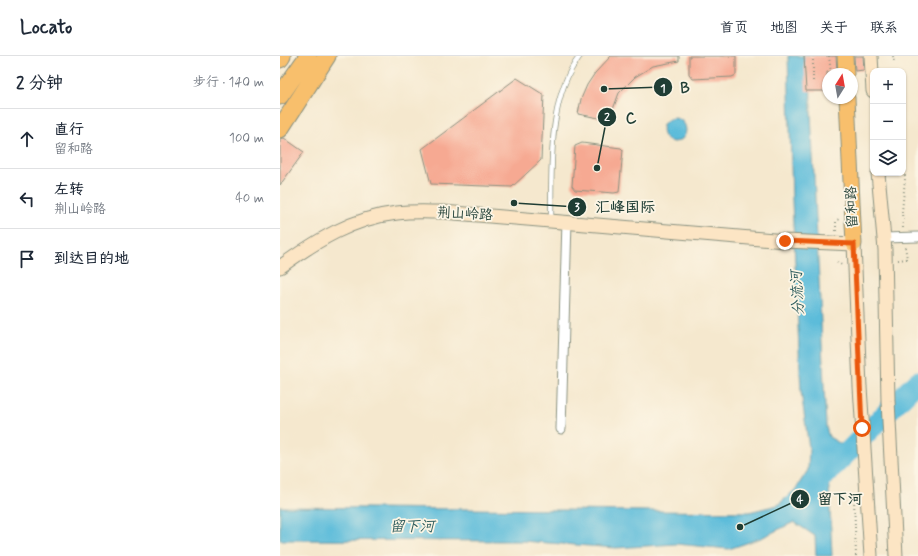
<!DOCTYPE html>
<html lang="zh">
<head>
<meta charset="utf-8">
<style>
  :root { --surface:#fff; --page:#f6f6f7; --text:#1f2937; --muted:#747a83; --line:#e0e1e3 }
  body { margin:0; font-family:Mynerve,"LXGW WenKai TC",sans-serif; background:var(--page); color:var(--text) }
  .controls { position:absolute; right:12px; top:12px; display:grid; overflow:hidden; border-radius:8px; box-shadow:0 1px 3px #0004 }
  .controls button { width:36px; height:36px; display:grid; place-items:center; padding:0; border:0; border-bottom:1px solid var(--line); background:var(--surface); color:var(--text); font:20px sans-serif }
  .compass { position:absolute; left:542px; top:12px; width:36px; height:36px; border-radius:50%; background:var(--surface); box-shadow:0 1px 3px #0004; rotate:11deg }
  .stop { position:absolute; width:12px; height:12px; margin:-9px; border:3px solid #ea580c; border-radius:50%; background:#fff }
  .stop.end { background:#ea580c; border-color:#fff; box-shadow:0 1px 4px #0008 }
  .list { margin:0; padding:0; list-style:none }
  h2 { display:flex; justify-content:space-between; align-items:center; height:52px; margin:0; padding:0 16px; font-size:17px }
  h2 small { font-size:13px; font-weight:400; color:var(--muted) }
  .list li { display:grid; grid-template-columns:26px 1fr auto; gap:12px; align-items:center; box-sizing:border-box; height:60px; padding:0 16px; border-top:1px solid var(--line) }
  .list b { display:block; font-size:15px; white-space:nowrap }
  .list p { margin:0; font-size:13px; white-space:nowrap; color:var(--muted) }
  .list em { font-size:13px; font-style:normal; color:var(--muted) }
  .icon { flex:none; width:22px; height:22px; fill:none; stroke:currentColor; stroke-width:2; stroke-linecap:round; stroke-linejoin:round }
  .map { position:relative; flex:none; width:638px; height:500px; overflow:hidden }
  header { display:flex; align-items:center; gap:24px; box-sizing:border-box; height:56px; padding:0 20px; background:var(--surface); border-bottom:1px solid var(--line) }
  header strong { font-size:19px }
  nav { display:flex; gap:22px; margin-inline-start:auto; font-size:14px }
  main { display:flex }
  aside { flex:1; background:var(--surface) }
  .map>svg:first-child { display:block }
  .water { fill:#5cbcda; stroke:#3e7c87 }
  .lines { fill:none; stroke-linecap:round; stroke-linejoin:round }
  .river { stroke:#5cbcda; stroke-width:21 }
  .building { fill:#f6a992 }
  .lane-casing { stroke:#8a9281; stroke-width:6 }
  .street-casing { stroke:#8a9281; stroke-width:11 }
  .secondary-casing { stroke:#8a9281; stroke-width:15 }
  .primary-casing { stroke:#8a9281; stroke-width:17 }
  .highway-casing { stroke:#8a9281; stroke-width:19 }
  .path { stroke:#8a9281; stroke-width:2; stroke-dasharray:1 3; stroke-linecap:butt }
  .lane { stroke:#fff; stroke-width:4.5 }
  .street { stroke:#fff; stroke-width:9 }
  .secondary { stroke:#fce5c4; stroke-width:13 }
  .primary { stroke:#f8bf6c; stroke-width:15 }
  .highway { stroke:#f8bf6c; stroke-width:17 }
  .route { stroke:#ea580c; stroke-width:5 }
  .labels { text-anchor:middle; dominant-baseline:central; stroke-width:3.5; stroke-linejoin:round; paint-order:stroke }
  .street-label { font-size:14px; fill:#1f3d34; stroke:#fcf5e5 }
  .water-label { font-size:15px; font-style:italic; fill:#2e5d5e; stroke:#fcf5e5 }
  .leader { fill:none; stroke:#1f3d34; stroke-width:1.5 }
  .callout-dot { fill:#1f3d34; stroke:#fcf5e5; stroke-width:1.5 }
  .mark-label { font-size:12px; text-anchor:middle; font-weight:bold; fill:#fff }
  .callout-label { font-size:15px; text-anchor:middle; font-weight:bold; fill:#1f3d34; stroke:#fcf5e5; stroke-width:3.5; stroke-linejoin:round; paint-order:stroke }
</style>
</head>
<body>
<header>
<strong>Locato</strong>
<nav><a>首页</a><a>地图</a><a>关于</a><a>联系</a></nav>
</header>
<main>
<aside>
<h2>2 分钟<small>步行 · 140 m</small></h2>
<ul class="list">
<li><svg class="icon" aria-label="ahead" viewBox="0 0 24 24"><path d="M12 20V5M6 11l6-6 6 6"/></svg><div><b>直行</b><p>留和路</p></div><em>100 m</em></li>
<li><svg class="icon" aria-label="left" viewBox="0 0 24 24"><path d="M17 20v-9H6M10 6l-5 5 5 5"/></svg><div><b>左转</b><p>荆山岭路</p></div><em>40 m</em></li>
<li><svg class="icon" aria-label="arrive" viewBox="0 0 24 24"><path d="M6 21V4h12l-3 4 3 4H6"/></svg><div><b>到达目的地</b></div></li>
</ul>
</aside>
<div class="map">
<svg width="638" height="500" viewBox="0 0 638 500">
  <rect width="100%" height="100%" fill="#fcf5e5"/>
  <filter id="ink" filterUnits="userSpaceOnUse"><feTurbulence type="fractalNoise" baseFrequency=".025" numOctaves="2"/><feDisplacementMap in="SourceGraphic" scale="8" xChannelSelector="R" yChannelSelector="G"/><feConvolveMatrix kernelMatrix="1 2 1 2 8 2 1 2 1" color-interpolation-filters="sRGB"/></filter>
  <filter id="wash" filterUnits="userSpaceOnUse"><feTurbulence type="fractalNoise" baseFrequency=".012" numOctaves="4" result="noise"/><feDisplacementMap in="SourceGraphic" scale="16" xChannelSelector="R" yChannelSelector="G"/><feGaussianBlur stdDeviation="0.9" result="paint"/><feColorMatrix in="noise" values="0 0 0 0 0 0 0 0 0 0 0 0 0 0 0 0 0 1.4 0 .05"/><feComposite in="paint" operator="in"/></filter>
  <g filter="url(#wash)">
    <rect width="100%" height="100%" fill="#f5e8ce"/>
    <!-- water -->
    <path class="water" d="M 508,0 L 530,0 L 531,57 L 546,371 L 549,381 L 561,388 L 564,410 L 549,430 L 552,500 L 536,500 L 535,480 L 514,466 L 481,482 L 449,493 L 396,488 L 336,492 L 242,485 L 0,484 L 0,451 L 469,456 L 498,449 L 515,434 L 528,414 L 529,392 L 521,336 L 512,144 Z
      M382 74a12 12 0 1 1 24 0a12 12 0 1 1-24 0Z"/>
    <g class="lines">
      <!-- river -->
      <path class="river" d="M 542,422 L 638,325"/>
    </g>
    <g id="blocks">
      <!-- building -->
      <path class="building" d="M 331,0 L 399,0 L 399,5 L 373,10 L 355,21 L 339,37 L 329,64 L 298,58 L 301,43 L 307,29 L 315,17 Z
        M 409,0 L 456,0 L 456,19 L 452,21 L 413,23 L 409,18 Z
        M 524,0 L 556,0 L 557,15 L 547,16 L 548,35 L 526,35 Z
        M 574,0 L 583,0 L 584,14 L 575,15 Z
        M 237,22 L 264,39 L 261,104 L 232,131 L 151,128 L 142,93 Z
        M 4,82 L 24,96 L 0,129 L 0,83 Z
        M 302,87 L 341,92 L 343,94 L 339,136 L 334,137 L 295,134 L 292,130 L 295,90 Z"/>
    </g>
  </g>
  <g filter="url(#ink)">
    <use href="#blocks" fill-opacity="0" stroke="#8a9281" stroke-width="1"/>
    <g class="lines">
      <defs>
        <path id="lane" d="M 271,164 C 272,112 267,42 300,0"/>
        <path id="street" d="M 604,182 L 638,181
          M 281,373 L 287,165"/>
        <path id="secondary" d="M 591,0 L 593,35
          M 598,117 L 605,194 L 608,345 L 616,500
          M 0,211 C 36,185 72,162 117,157 C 132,155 148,156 163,156 L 505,185 L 574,188 L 580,331 L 591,500"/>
        <path id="primary" d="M 565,0 L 566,18
          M 567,42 L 574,188"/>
        <path id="highway" d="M 0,3 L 2,0
          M 0,40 L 28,0
          M 0,73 L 47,0"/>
      </defs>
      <!-- lane casing -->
      <use href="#lane" class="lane-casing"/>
      <!-- street casing -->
      <use href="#street" class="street-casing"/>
      <!-- secondary casing -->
      <use href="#secondary" class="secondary-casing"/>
      <!-- primary casing -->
      <use href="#primary" class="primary-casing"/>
      <!-- highway casing -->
      <use href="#highway" class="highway-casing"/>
      <!-- path -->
      <path class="path" d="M 533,0 L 533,28
        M 549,0 L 551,18
        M 613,0 L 614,6
        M 623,172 L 622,156 L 625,123 L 623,94
        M 556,175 L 556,165 L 560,162
        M 618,204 L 627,203 L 625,190
        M 557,206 L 563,210
        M 574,443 L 576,500"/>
      <!-- lane -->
      <use href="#lane" class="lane"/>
      <!-- street -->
      <use href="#street" class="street"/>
      <!-- secondary -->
      <use href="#secondary" class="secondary"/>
      <!-- primary -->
      <use href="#primary" class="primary"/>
      <!-- highway -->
      <use href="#highway" class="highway"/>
    </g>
  </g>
  <g class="lines" filter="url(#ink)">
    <!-- route -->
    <path class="route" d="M 505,185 L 574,188 L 582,372"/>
  </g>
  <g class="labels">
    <!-- street labels -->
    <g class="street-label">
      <text transform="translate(572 151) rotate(-93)">留和路</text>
      <text transform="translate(185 158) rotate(3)">荆山岭路</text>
    </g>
    <!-- water labels -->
    <g class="water-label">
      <text transform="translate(518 237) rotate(-93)">分流河</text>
      <text x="132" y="471">留下河</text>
    </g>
  </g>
  <!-- callouts -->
  <path class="leader" d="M324 33L383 31M317 112L327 61M234 147L297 151M460 471L520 443"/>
  <g class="callout-dot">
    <circle cx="324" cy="33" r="4"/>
    <circle cx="317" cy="112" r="4"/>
    <circle cx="234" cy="147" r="4"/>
    <circle cx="460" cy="471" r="4"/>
    <circle cx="383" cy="31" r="10"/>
    <circle cx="327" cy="61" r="10"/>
    <circle cx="297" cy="151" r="10"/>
    <circle cx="520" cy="443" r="10"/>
  </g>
  <g class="mark-label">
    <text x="383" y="36">1</text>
    <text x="327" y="65">2</text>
    <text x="297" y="155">3</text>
    <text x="520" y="447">4</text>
  </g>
  <g class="callout-label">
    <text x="405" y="37">B</text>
    <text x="351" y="67">C</text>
    <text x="345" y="156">汇峰国际</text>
    <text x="560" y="448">留下河</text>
  </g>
</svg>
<div class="controls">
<button>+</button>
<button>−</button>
<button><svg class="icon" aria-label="layers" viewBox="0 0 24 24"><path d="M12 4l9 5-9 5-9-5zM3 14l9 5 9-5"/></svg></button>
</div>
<svg class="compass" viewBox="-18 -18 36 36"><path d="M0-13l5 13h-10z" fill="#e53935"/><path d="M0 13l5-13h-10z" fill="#747a83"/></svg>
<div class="stop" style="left:582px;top:372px"></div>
<div class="stop end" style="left:505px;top:185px"></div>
</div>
</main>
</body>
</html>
